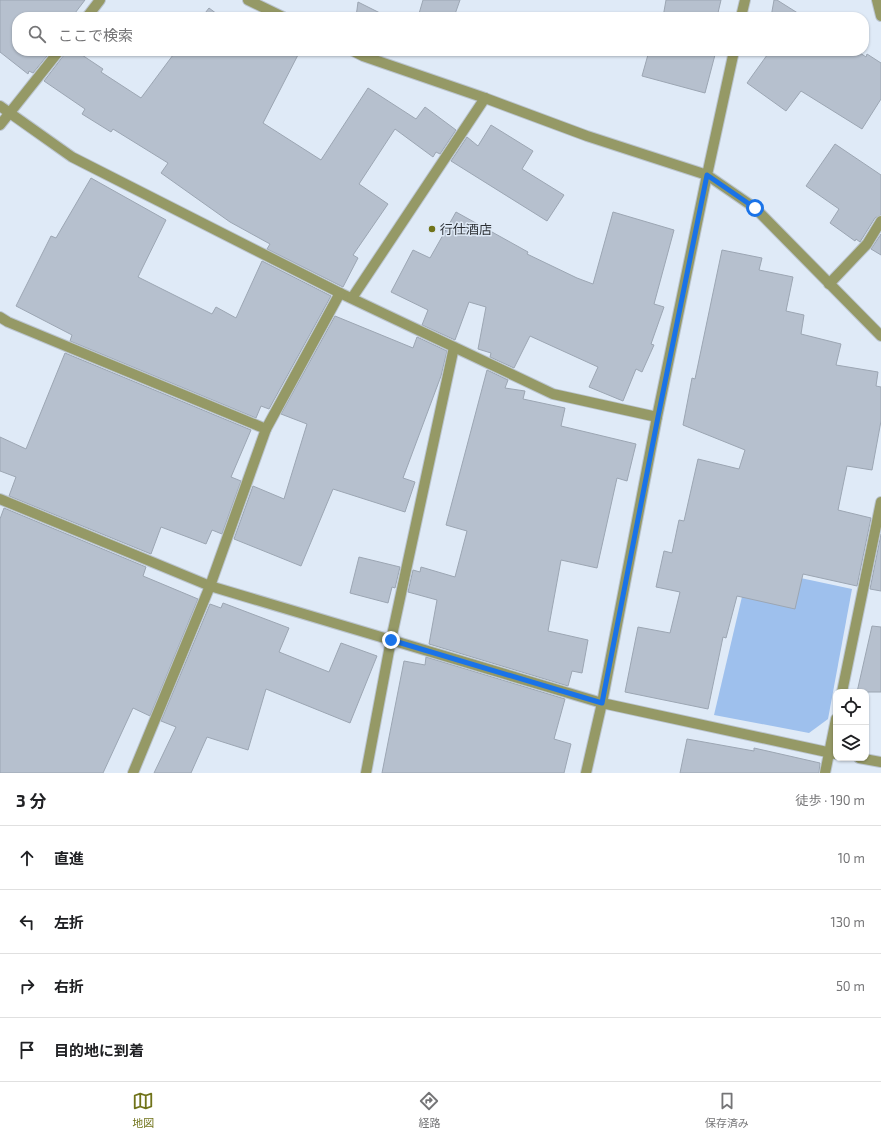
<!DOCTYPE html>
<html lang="ja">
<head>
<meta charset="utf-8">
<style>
  :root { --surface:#fff; --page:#f2f2f2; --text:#202124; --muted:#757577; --line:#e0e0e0; --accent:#70731a }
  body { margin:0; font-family:"Exo 2","Noto Sans JP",sans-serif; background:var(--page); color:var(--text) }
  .controls { position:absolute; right:12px; bottom:12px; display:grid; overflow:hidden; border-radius:8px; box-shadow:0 1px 3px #0004 }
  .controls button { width:36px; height:36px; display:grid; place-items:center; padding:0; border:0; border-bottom:1px solid var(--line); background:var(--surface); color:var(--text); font:20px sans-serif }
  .stop { position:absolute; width:12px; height:12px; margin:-9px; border:3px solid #1a73e8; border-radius:50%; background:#fff }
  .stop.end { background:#1a73e8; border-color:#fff; box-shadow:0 1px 4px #0008 }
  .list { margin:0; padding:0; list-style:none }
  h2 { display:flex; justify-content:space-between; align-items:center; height:52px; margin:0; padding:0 16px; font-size:17px }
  h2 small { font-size:13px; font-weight:400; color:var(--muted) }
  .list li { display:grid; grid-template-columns:26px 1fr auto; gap:12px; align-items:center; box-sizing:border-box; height:64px; padding:0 16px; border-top:1px solid var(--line) }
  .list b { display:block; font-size:15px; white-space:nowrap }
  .list em { font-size:13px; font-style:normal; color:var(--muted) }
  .icon { flex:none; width:22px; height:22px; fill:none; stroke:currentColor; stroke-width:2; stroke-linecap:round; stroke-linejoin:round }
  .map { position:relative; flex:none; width:881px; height:773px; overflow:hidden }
  .search { position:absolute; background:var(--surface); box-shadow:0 1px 3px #0004; left:12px; right:12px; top:12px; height:44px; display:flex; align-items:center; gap:10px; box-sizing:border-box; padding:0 14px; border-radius:16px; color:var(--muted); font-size:15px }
  .sheet { height:308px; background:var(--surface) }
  nav { display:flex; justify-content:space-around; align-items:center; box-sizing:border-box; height:56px; border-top:1px solid var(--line); background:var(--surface); font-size:11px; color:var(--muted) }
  nav a { display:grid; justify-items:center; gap:2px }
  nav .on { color:var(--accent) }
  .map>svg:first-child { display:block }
  .green { fill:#9ec0ed }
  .building { fill:#b6c0ce; stroke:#9ca6b3 }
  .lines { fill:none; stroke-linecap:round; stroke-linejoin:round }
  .service-casing { stroke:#bbc5d0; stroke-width:12 }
  .minor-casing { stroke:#bbc5d0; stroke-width:12 }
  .tertiary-casing { stroke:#bbc5d0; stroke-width:12 }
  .service { stroke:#959966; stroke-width:10 }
  .minor { stroke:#959966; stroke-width:10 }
  .tertiary { stroke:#959966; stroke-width:10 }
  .route { stroke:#1a73e8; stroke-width:5 }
  .poi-dot { fill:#70731a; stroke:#dfeaf7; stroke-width:1.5 }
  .labels { text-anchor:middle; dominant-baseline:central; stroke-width:3; stroke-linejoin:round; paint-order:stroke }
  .poi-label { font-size:13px; fill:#2c3035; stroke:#dfeaf7; text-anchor:start }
</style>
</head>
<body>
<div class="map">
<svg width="881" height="773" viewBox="0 0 881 773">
  <rect width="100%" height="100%" fill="#dfeaf7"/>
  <!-- green -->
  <path class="green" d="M 749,567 L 852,589 L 828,719 L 809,733 L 714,715 Z"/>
  <!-- building -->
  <path class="building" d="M 0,0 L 85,0 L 72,17 L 17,17 L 17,51 L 51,51 L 33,73 L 29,71 L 28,74 L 0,52 Z
    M 423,0 L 460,0 L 454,17 L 418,17 Z
    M 666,0 L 721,0 L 717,17 L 663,17 Z
    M 774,0 L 777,0 L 804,17 L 771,17 Z
    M 358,2 L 388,17 L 356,17 Z
    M 209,8 L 221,17 L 202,17 Z
    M 65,51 L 76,51 L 103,69 L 101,72 L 141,98 L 176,51 L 300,51 L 263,123 L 321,160 L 368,88 L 416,119 L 425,107 L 456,130 L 440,154 L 436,152 L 433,157 L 395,129 L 359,184 L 388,204 L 353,255 L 358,258 L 343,287 L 267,249 L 270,244 L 230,222 L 161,173 L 168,163 L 113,129 L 111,132 L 82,114 L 85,109 L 44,81 L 64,55 Z
    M 649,51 L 716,51 L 705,93 L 642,76 Z
    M 770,51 L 857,51 L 866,57 L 867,54 L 881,63 L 881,99 L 862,129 L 801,91 L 786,111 L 747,83 Z
    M 491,125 L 533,151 L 522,169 L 564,195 L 547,221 L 451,161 L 467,137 L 478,146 Z
    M 835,144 L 881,175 L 881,215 L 875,218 L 860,242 L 856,239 L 855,241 L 830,223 L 839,209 L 806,186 Z
    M 91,178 L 166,220 L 138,277 L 212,314 L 216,307 L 236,318 L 262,261 L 331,296 L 269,409 L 261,406 L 256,418 L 70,341 L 72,335 L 16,306 L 51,236 L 56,238 Z
    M 456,212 L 528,252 L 527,254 L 577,278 L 593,284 L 613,212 L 674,230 L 654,304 L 664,307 L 651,344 L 654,345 L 642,372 L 636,369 L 623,401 L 589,387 L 598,367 L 530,336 L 514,368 L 490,357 L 491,353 L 478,349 L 486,307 L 469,302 L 455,340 L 422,325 L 428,310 L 391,292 L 413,250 L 430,258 Z
    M 881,234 L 881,255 L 871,249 Z
    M 722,250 L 762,258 L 759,270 L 793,277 L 786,311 L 804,315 L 801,334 L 841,344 L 836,365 L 878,372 L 876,386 L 881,387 L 881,421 L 872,470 L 847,466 L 838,510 L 871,518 L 857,586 L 803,574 L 795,609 L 737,596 L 726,638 L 723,637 L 708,709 L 625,692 L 638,627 L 670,633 L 680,592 L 656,587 L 664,551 L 672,553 L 679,520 L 684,521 L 698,459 L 739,469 L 745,450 L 683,425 L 692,378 L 695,379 Z
    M 335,316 L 413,348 L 417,337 L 447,351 L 441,376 L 403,478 L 415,482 L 405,512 L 333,489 L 301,566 L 234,539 L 253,486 L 284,499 L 307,424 L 281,414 Z
    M 65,353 L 251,430 L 231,477 L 241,481 L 222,534 L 212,530 L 206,544 L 161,527 L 151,554 L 9,496 L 16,477 L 0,471 L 0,437 L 26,449 Z
    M 487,370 L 508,380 L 505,388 L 525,391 L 523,399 L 565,408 L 561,426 L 636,444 L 627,481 L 617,478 L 597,568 L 561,560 L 548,631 L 588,640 L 582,673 L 572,671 L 568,686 L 429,644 L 437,600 L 408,592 L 413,570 L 420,572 L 421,567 L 455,577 L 467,531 L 446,525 Z
    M 4,508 L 146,567 L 143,576 L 198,599 L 150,716 L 133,708 L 103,773 L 0,773 L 0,519 Z
    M 881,534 L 881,591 L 870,589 Z
    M 359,557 L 400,567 L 395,588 L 392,587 L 388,603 L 350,593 Z
    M 223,603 L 289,628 L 279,652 L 329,672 L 341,643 L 377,656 L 350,723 L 266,689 L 248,750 L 207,737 L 191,773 L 154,773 L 176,727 L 161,721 L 210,604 L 221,608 Z
    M 872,626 L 881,627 L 881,692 L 857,692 Z
    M 426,657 L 565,699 L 554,739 L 571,744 L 564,773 L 382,773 L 404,661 L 425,665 Z
    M 687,739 L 754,751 L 754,748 L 820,763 L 819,773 L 680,773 Z"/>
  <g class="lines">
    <defs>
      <path id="service" d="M 877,0 L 881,16
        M 87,17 L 100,0
        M 0,106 L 72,157 L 340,293 L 454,347 L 553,394 L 657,417
        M 0,125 L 59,51
        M 829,284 L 867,244 L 881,221
        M 0,317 L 8,322 L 266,429
        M 0,499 L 210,586 L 602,703 L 836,754
        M 842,692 L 881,502
        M 859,758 L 881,762
        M 366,773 L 391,640 L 454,347
        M 825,773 L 836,719"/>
      <path id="minor" d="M 352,298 L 485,98
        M 133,773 L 210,586 L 266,429 L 340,293
        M 586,773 L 602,703 L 657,417 L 707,175"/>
      <path id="tertiary" d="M 248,0 L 283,17
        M 741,17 L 745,0
        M 353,51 L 363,56 L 485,98 L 587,136 L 707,175 L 755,208 L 881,336
        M 707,175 L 734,51"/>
    </defs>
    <!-- service casing -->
    <use href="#service" class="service-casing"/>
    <!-- minor casing -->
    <use href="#minor" class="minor-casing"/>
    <!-- tertiary casing -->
    <use href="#tertiary" class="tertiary-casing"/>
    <!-- service -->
    <use href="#service" class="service"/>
    <!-- minor -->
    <use href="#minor" class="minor"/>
    <!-- tertiary -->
    <use href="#tertiary" class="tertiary"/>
  </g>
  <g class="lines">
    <!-- route -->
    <path class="route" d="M 391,640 L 602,703 L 658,417 L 707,175 L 755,208"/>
  </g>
  <!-- markers -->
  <circle class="poi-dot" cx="432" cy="229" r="4"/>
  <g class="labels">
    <!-- poi labels -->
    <g class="poi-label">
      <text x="440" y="229">行仕酒店</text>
    </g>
  </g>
</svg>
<div class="controls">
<button><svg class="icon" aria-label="locate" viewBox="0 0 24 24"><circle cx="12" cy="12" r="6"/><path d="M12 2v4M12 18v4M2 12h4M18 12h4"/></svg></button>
<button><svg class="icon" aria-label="layers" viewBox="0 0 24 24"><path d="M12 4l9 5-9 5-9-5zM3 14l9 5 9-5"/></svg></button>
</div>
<div class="stop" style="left:755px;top:208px"></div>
<div class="stop end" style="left:391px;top:640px"></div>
<div class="search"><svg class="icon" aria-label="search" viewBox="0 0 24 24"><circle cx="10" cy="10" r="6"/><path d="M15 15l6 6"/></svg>ここで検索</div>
</div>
<section class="sheet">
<h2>3 分<small>徒歩 · 190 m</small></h2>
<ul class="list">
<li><svg class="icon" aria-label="ahead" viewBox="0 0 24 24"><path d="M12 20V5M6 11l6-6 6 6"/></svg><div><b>直進</b></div><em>10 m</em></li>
<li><svg class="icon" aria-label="left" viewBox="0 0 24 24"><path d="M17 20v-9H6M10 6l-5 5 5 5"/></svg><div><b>左折</b></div><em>130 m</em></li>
<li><svg class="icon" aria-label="right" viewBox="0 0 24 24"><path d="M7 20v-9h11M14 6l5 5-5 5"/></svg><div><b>右折</b></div><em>50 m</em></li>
<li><svg class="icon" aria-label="arrive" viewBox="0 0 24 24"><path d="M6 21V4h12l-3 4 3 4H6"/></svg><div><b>目的地に到着</b></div></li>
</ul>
</section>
<nav>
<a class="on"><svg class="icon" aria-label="map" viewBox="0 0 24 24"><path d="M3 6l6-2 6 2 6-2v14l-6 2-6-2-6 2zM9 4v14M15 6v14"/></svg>地図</a>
<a><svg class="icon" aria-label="directions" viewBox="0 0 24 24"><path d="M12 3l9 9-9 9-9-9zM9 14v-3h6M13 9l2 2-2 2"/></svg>経路</a>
<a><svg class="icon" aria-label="saved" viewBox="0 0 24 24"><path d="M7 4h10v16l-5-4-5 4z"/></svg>保存済み</a>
</nav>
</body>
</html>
